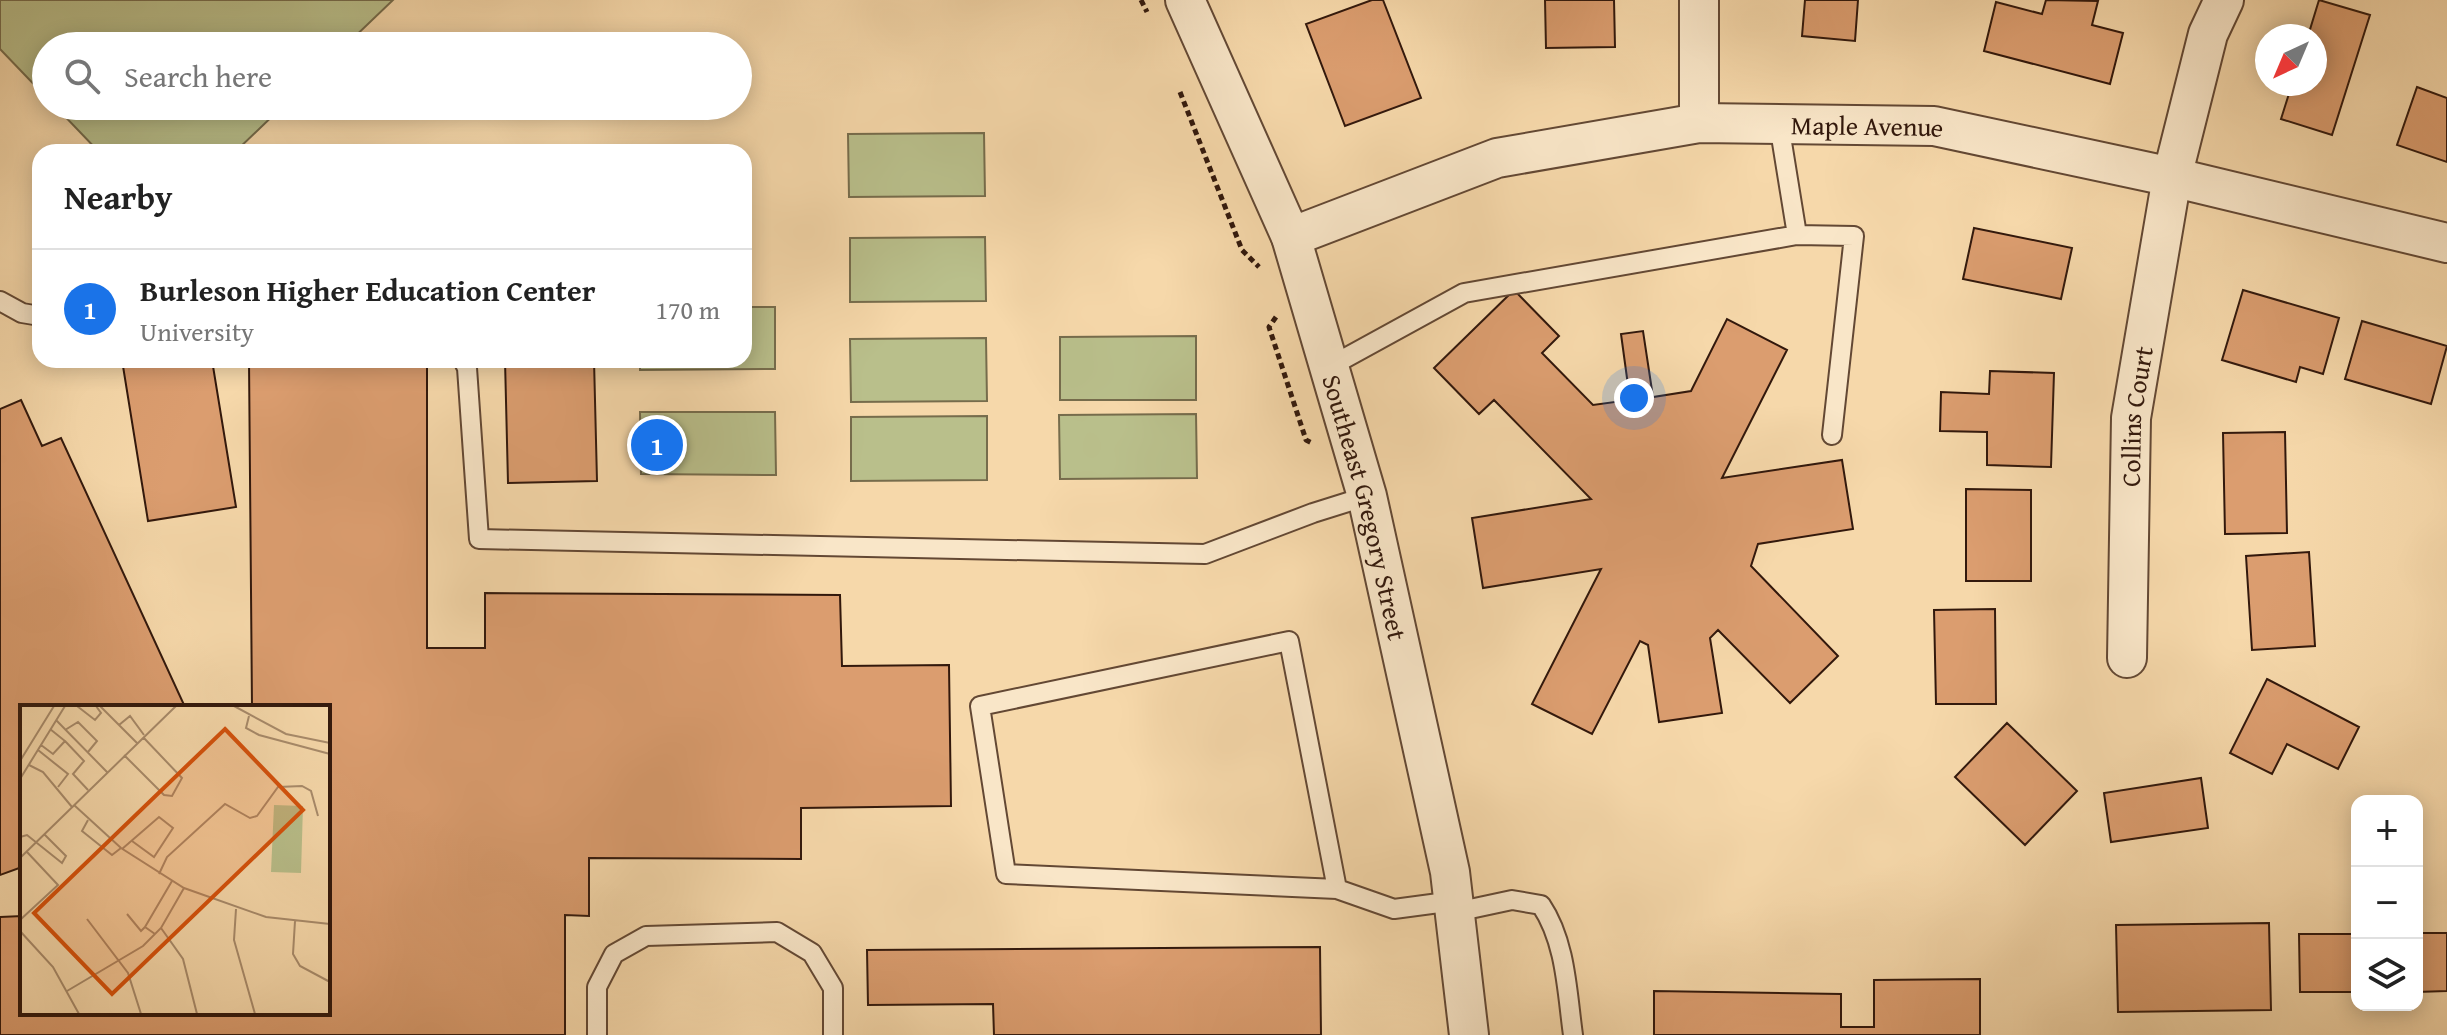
<!DOCTYPE html>
<html lang="en">
<head>
<meta charset="utf-8">
<style>
  :root { --surface:#fff; --page:#f2f2f2; --text:#222; --muted:#767676; --line:#e0e0e0; --accent:#1a73e8 }
  body { margin:0; font-family:"Gentium Book Plus",serif; background:var(--page); color:var(--text) }
  .controls { position:absolute; right:24px; bottom:24px; display:grid; overflow:hidden; border-radius:16px; box-shadow:0 4px 20px #0003 }
  .controls button { width:72px; height:72px; display:grid; place-items:center; padding:0; border:0; border-bottom:2px solid var(--line); background:var(--surface); color:var(--text); font:40px sans-serif }
  .compass { position:absolute; left:2255px; top:24px; width:72px; height:72px; border-radius:50%; background:var(--surface); box-shadow:0 4px 20px #0003; rotate:224deg }
  .you { position:absolute; left:1634px; top:398px; width:28px; height:28px; margin:-20px; border:6px solid #fff; border-radius:50%; background:#1a73e8; box-shadow:0 0 0 12px #1a73e833 }
  .badge { display:grid; place-items:center; width:52px; height:52px; border-radius:50%; background:var(--accent); color:#fff; font-size:26px; font-weight:700 }
  .pin { position:absolute; translate:-50% -50%; border:4px solid #fff; box-shadow:0 2px 8px #0006 }
  .list { margin:0; padding:0; list-style:none }
  h2 { display:flex; justify-content:space-between; align-items:center; height:104px; margin:0; padding:0 32px; font-size:34px }
  h2 small { font-size:26px; font-weight:400; color:var(--muted) }
  .list li { display:grid; grid-template-columns:52px 1fr auto; gap:24px; align-items:center; box-sizing:border-box; height:120px; padding:0 32px; border-top:2px solid var(--line) }
  .list b { display:block; font-size:30px; white-space:nowrap }
  .list p { margin:0; font-size:26px; white-space:nowrap; color:var(--muted) }
  .list em { font-size:26px; font-style:normal; color:var(--muted) }
  .icon { flex:none; width:44px; height:44px; fill:none; stroke:currentColor; stroke-width:2; stroke-linecap:round; stroke-linejoin:round }
  .map { position:relative; flex:none; width:2447px; height:1035px; overflow:hidden }
  .search { position:absolute; background:var(--surface); box-shadow:0 4px 20px #0003; left:32px; top:32px; width:720px; height:88px; display:flex; align-items:center; gap:20px; box-sizing:border-box; padding:0 28px; border-radius:44px; color:var(--muted); font-size:30px }
  .panel { position:absolute; background:var(--surface); box-shadow:0 4px 20px #0003; left:32px; top:144px; width:720px; height:224px; border-radius:24px }
  .map>svg:first-child { display:block }
  .garden { fill:#b9bf8b; stroke:#766c4c; stroke-width:2 }
  .building { fill:#db9d6f; stroke:#32180c; stroke-width:2 }
  .lines { fill:none; stroke-linecap:round; stroke-linejoin:round }
  .service-casing { stroke:#634834; stroke-width:22 }
  .minor-casing { stroke:#634834; stroke-width:42 }
  .path { stroke:#32180c; stroke-width:5; stroke-dasharray:6 4; stroke-linecap:butt }
  .service { stroke:#f9e6c8; stroke-width:18 }
  .minor { stroke:#f9e6c8; stroke-width:38 }
  .labels { text-anchor:middle; dominant-baseline:central; stroke-width:7; stroke-linejoin:round; paint-order:stroke }
  .street-label { font-size:26px; fill:#32180c; stroke:#f9e6c8 }
  .inset-road { fill:none; stroke:#a88b6b; stroke-width:2 }
  .view { fill:#d6520c; fill-opacity:0.15; stroke:#d6520c; stroke-width:4 }
  .inset-edge { fill:none; stroke:#32180c; stroke-width:4 }
</style>
</head>
<body>
<div class="map">
<svg width="2447" height="1035" viewBox="0 0 2447 1035">
  <rect width="100%" height="100%" fill="#f6d8aa"/>
  <filter id="stains"><feTurbulence type="fractalNoise" baseFrequency=".0025" numOctaves="4"/><feColorMatrix values="0 0 0 0 .2 0 0 0 0 .09 0 0 0 0 .02 0 0 0 .5 -.17"/></filter>
  <radialGradient id="worn" r=".72"><stop offset=".6" stop-color="#630" stop-opacity="0"/><stop offset="1" stop-color="#630" stop-opacity=".3"/></radialGradient>
  <!-- garden -->
  <path class="garden" d="M 0,0 L 393,0 L 345,46 L 46,46 L 46,97 L 0,49 Z
    M 55,106 L 283,106 L 235,152 L 99,152 Z
    M 984,133 L 985,196 L 849,197 L 848,134 Z
    M 985,237 L 986,301 L 850,302 L 850,238 Z
    M 744,307 L 775,307 L 775,369 L 640,370 L 640,360 L 744,360 Z
    M 1196,336 L 1196,400 L 1060,400 L 1060,337 Z
    M 986,338 L 987,401 L 851,402 L 850,339 Z
    M 640,412 L 775,412 L 776,475 L 641,474 Z
    M 1196,414 L 1197,478 L 1060,479 L 1059,415 Z
    M 987,416 L 987,480 L 851,481 L 851,417 Z"/>
  <!-- building -->
  <path class="building" d="M 1372,0 L 1383,0 L 1421,98 L 1345,126 L 1306,24 Z
    M 1545,0 L 1614,0 L 1615,47 L 1546,48 Z
    M 1805,0 L 1858,0 L 1855,41 L 1802,36 Z
    M 2046,0 L 2098,1 L 2092,25 L 2123,33 L 2110,84 L 1984,51 L 1996,2 L 2042,14 Z
    M 2319,0 L 2370,15 L 2332,135 L 2281,119 L 2292,84 L 2315,84 L 2315,36 L 2308,36 Z
    M 2417,87 L 2447,98 L 2447,162 L 2397,145 Z
    M 1974,228 L 2072,248 L 2061,299 L 1963,279 Z
    M 1514,290 L 1559,336 L 1542,353 L 1593,405 L 1630,400 L 1621,334 L 1643,331 L 1653,397 L 1691,391 L 1727,319 L 1787,350 L 1722,478 L 1842,460 L 1853,529 L 1758,544 L 1751,566 L 1838,656 L 1790,703 L 1718,630 L 1710,638 L 1722,713 L 1659,722 L 1648,645 L 1640,641 L 1592,734 L 1532,704 L 1601,569 L 1483,588 L 1472,518 L 1591,499 L 1494,400 L 1479,414 L 1434,368 Z
    M 2243,290 L 2339,318 L 2323,374 L 2300,367 L 2296,382 L 2222,360 Z
    M 2362,321 L 2447,346 L 2431,404 L 2345,379 Z
    M 122,360 L 212,360 L 236,507 L 148,521 Z
    M 249,360 L 427,360 L 427,648 L 485,648 L 485,593 L 840,595 L 842,666 L 949,665 L 951,806 L 801,808 L 801,859 L 589,858 L 589,916 L 565,915 L 565,1035 L 0,1035 L 0,917 L 22,916 L 22,1013 L 328,1013 L 328,707 L 252,707 Z
    M 505,360 L 594,360 L 597,481 L 508,483 Z
    M 1990,371 L 2054,373 L 2051,467 L 1987,465 L 1987,432 L 1940,431 L 1941,392 L 1989,394 Z
    M 21,400 L 42,446 L 61,438 L 185,707 L 22,707 L 22,867 L 0,875 L 0,409 Z
    M 2285,432 L 2287,533 L 2225,534 L 2223,433 Z
    M 1966,489 L 2031,490 L 2031,581 L 1966,581 Z
    M 2309,552 L 2315,646 L 2252,650 L 2246,556 Z
    M 1995,609 L 1996,704 L 1936,704 L 1934,610 Z
    M 2267,679 L 2359,727 L 2338,769 L 2287,744 L 2272,774 L 2230,753 Z
    M 2007,723 L 2077,791 L 2025,845 L 1955,777 Z
    M 2201,778 L 2208,828 L 2111,842 L 2104,793 Z
    M 2269,923 L 2271,1010 L 2118,1012 L 2116,925 Z
    M 2417,933 L 2447,933 L 2447,991 L 2417,992 Z
    M 2299,934 L 2357,934 L 2357,992 L 2300,992 Z
    M 1320,947 L 1321,1035 L 994,1035 L 993,1004 L 868,1005 L 867,950 Z
    M 1980,979 L 1980,1035 L 1654,1035 L 1654,991 L 1841,994 L 1841,1027 L 1874,1027 L 1874,980 Z"/>
  <g class="lines">
    <defs>
      <path id="service" d="M 1797,235 L 1854,236 L 1832,435
        M 0,301 L 22,313 L 40,316
        M 463,360 L 467,368 L 479,539 L 1205,554 L 1313,513 L 1367,496
        M 1329,367 L 1464,293 L 1797,235 L 1779,124
        M 1337,889 L 1289,641 L 980,706 L 1006,874 L 1337,889 L 1394,909 L 1454,901
        M 1456,912 L 1512,900 L 1541,905 C 1566,942 1567,992 1573,1035
        M 597,1035 L 597,987 L 614,954 L 646,936 L 777,932 L 812,953 L 833,988 L 833,1035"/>
      <g id="minor">
        <path id="s1" d="M 1185,0 L 1291,237 L 1367,496 L 1450,872 L 1469,1035"/>
        <path d="M 1699,123 L 1699,0"/>
        <path id="s2" d="M 1291,237 L 1497,158 L 1699,123 L 1934,126 L 2172,177 L 2447,243"/>
        <path id="s3" d="M 2127,658 L 2131,418 L 2172,177 L 2208,34 L 2224,0"/>
      </g>
    </defs>
    <!-- service casing -->
    <use href="#service" class="service-casing"/>
    <!-- minor casing -->
    <use href="#minor" class="minor-casing"/>
    <!-- path -->
    <path class="path" d="M 1141,0 L 1147,12
      M 1180,92 L 1242,250 L 1259,267
      M 1276,317 L 1269,327 L 1306,440 L 1312,443"/>
    <!-- service -->
    <use href="#service" class="service"/>
    <!-- minor -->
    <use href="#minor" class="minor"/>
  </g>
  <g class="labels">
    <!-- street labels -->
    <g class="street-label">
      <text stroke="none"><textPath href="#s2" startOffset="594">Maple Avenue</textPath></text>
      <text stroke="none"><textPath href="#s3" startOffset="242">Collins Court</textPath></text>
      <text stroke="none"><textPath href="#s1" startOffset="540">Southeast Gregory Street</textPath></text>
    </g>
  </g>
  <!-- overview -->
  <g transform="translate(20 705)">
    <rect width="310" height="310" fill="#f6d8aa"/>
    <path d="M 254,100 L 283,101 L 281,168 L 251,167 Z" fill="#b9bf8b"/>
    <path class="inset-road" d="M 57,1 L 75,15 L 81,8 L 76,1M 80,1 L 117,38M 214,1 L 266,29 L 310,38M 229,11 L 226,23 L 239,30 L 310,49M 36,15 L 87,67M 99,20 L 110,11 L 124,30M 45,25 L 58,17 L 77,36 L 68,47M 45,36 L 64,56 L 53,69 L 68,85M 21,40 L 33,49 L 45,36 L 30,24M 18,45 L 48,69 L 38,82M 104,50 L 144,90 L 152,91 L 162,73 L 123,32M 0,56 L 34,1M 9,60 L 23,67 L 52,102M 0,74 L 45,1M 54,100 L 101,143 L 164,183 L 246,212 L 310,219M 68,115 L 62,126 L 92,150 L 101,143M 0,132 L 7,130 L 42,158 L 46,151 L 24,129M 102,144 L 139,112 L 153,123 L 134,152 L 112,136M 0,153 L 156,1M 139,169 L 147,152 L 205,99 L 230,113 L 237,111 L 258,82 L 282,81 L 291,86 L 298,111M 216,204 L 214,235 L 235,309M 107,209 L 121,226 L 125,222M 67,214 L 108,268 L 121,309M 0,215 L 38,180 L 7,147M 275,216 L 273,249 L 280,261 L 310,277M 141,223 L 163,254 L 177,309M 0,226 L 33,262 L 59,309M 135,229 L 125,222 L 152,176M 47,286 L 123,241 L 141,223 L 164,183"/>
    <path class="view" d="M 205,24 L 283,105 L 92,289 L 14,208 Z"/>
    <rect width="310" height="310" class="inset-edge"/>
  </g>
  <rect width="100%" height="100%" filter="url(#stains)"/>
  <rect width="100%" height="100%" fill="url(#worn)"/>
</svg>
<div class="controls">
<button>+</button>
<button>−</button>
<button><svg class="icon" aria-label="layers" viewBox="0 0 24 24"><path d="M12 4l9 5-9 5-9-5zM3 14l9 5 9-5"/></svg></button>
</div>
<svg class="compass" viewBox="-18 -18 36 36"><path d="M0-13l5 13h-10z" fill="#e53935"/><path d="M0 13l5-13h-10z" fill="#767676"/></svg>
<div class="you"></div>
<div class="pin badge" style="left:657px;top:445px">1</div>
<div class="search"><svg class="icon" aria-label="search" viewBox="0 0 24 24"><circle cx="10" cy="10" r="6"/><path d="M15 15l6 6"/></svg>Search here</div>
<section class="panel">
<h2>Nearby<small></small></h2>
<ul class="list">
<li><span class="badge">1</span><div><b>Burleson Higher Education Center</b><p>University</p></div><em>170 m</em></li>
</ul>
</section>
</div>
</body>
</html>
